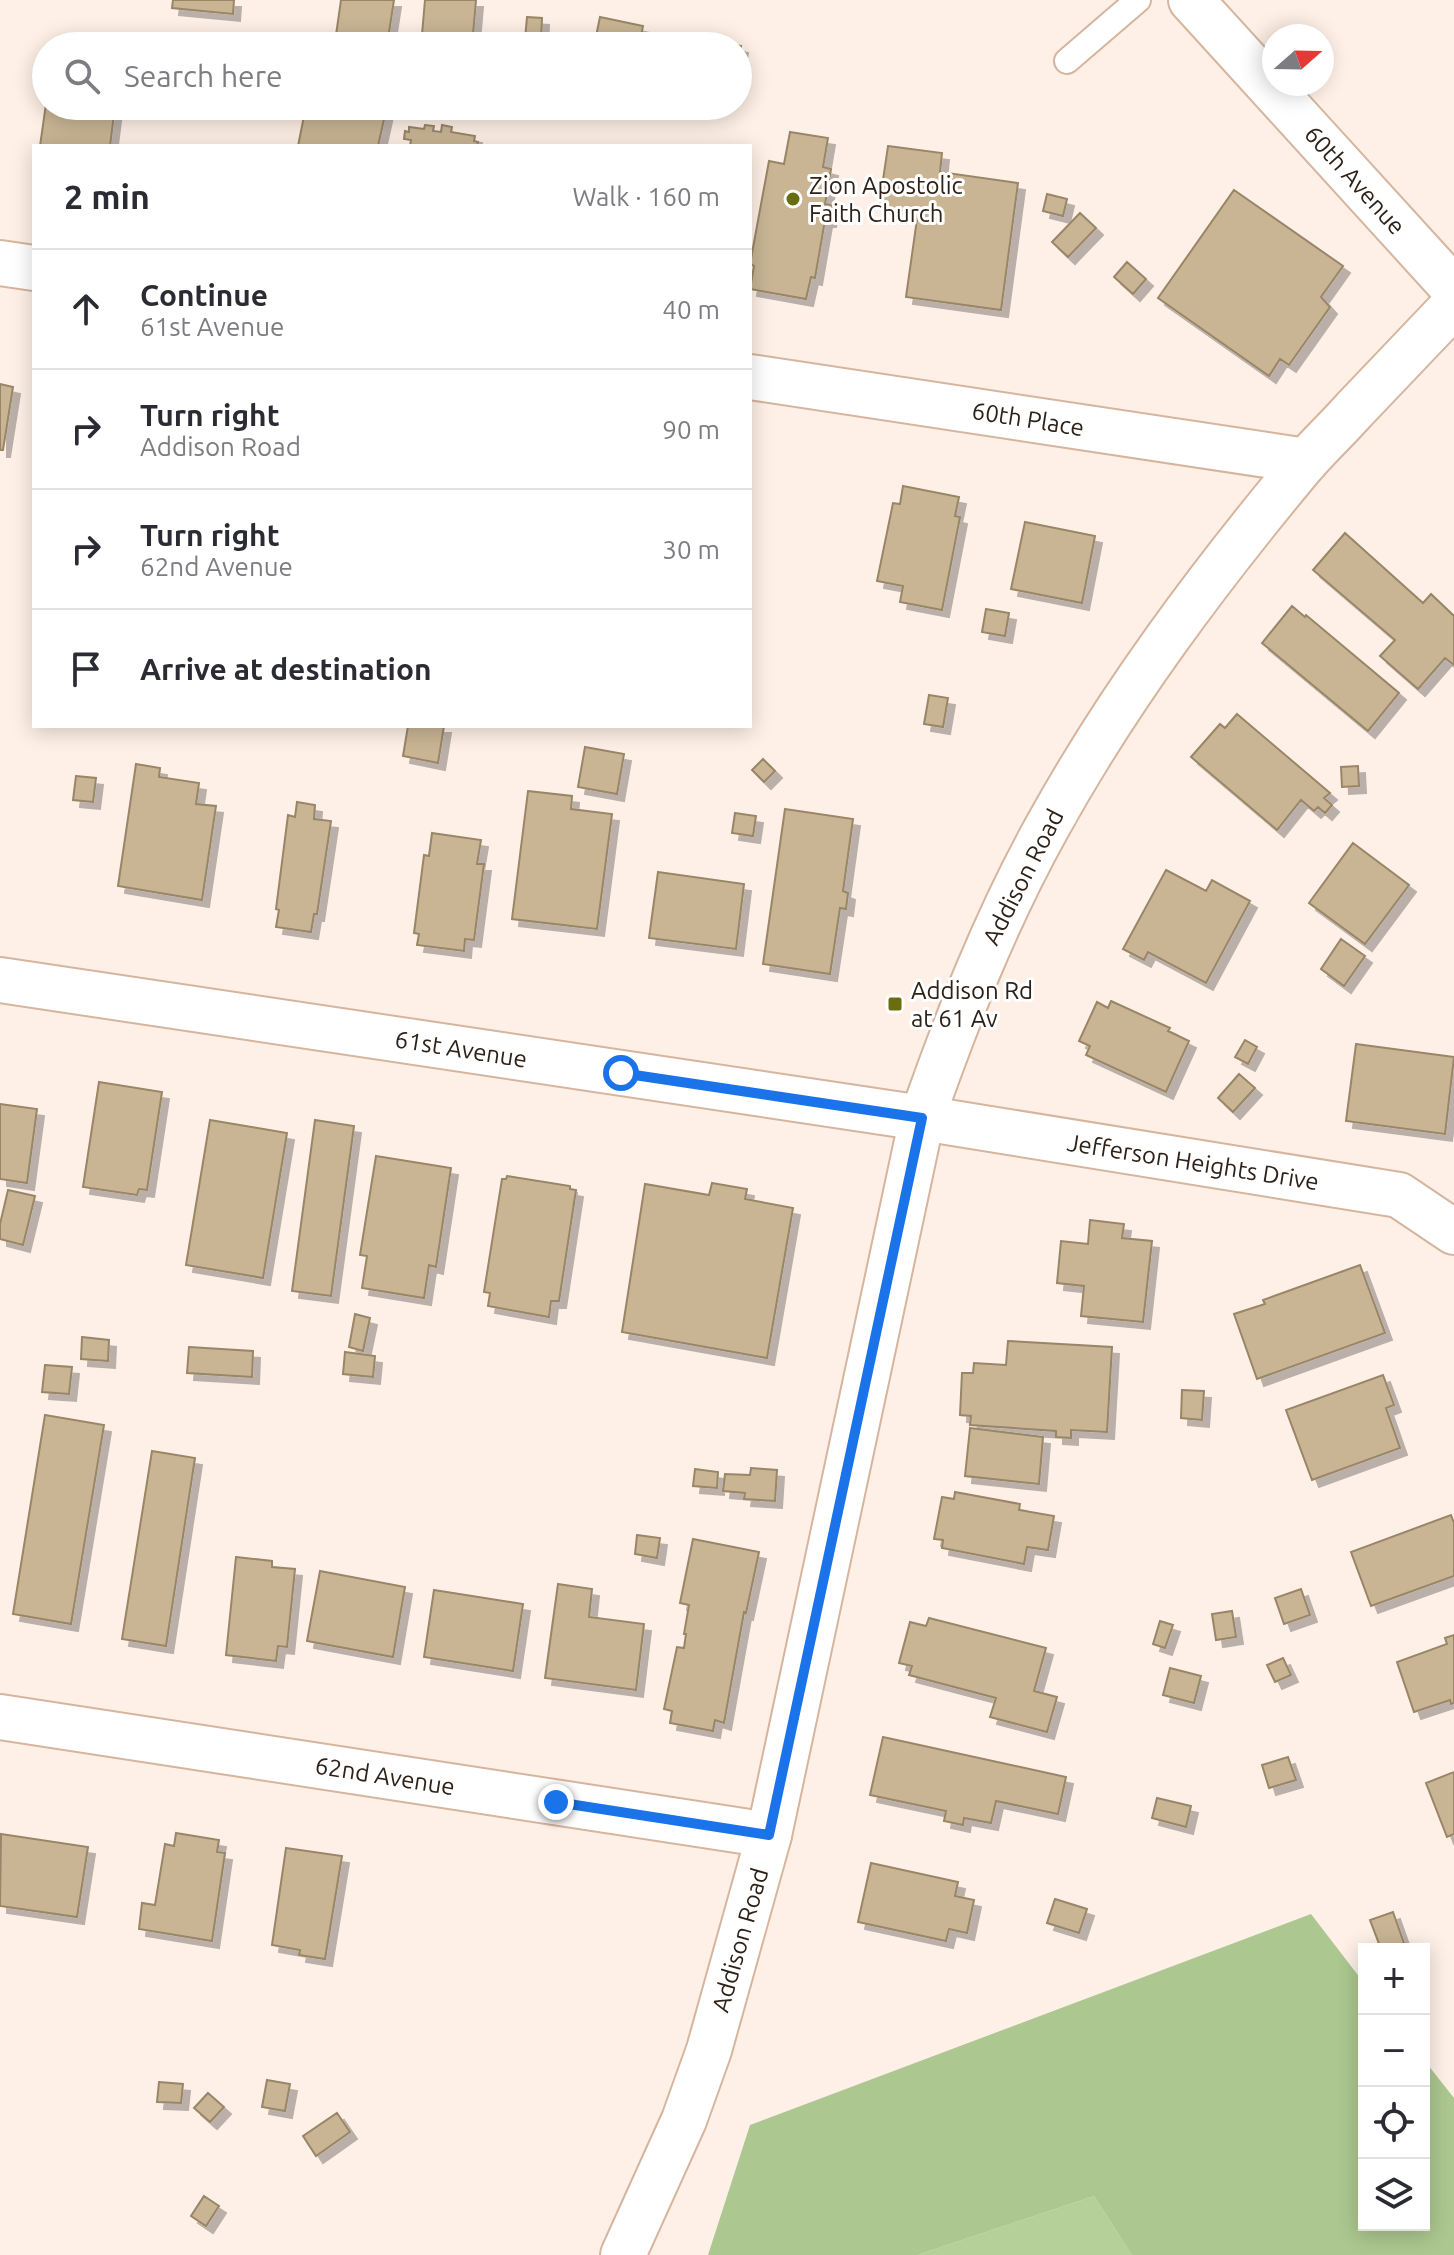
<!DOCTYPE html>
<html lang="en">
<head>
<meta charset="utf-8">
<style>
  :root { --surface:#fff; --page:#f7f7f7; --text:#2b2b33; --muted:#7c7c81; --line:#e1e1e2 }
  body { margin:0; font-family:Ubuntu,sans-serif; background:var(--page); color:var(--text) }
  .controls { position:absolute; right:24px; bottom:24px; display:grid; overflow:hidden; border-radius:0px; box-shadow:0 4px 20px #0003 }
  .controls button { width:72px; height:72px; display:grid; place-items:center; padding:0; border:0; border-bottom:2px solid var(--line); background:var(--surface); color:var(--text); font:40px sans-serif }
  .compass { position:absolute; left:1262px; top:24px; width:72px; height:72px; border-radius:50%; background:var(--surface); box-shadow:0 4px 20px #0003; rotate:70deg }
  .stop { position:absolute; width:24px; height:24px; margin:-18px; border:6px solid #1a73e8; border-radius:50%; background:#fff }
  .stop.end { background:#1a73e8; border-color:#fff; box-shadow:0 2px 8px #0008 }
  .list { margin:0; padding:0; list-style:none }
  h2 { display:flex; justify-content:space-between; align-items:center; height:104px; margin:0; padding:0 32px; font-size:34px }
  h2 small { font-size:26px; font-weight:400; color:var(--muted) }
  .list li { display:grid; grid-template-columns:52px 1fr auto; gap:24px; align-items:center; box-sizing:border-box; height:120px; padding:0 32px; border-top:2px solid var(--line) }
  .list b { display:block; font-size:30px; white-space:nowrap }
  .list p { margin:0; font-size:26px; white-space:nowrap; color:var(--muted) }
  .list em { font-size:26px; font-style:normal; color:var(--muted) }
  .icon { flex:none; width:44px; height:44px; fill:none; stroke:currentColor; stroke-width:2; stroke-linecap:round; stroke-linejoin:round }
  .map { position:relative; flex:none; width:1454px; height:2255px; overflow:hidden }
  .search { position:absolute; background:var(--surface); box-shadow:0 4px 20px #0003; left:32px; top:32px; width:720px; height:88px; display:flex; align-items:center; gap:20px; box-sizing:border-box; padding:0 28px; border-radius:44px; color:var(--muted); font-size:30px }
  .panel { position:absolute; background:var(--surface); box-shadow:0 4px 20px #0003; left:32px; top:144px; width:720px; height:584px; border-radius:0px }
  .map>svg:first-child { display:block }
  .green { fill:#b6d09a }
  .forest { fill:#acc78f }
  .building { fill:#c9b594; stroke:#998667; stroke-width:2; filter:url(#shadow) }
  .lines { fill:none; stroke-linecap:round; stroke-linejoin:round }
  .service-casing { stroke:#d6b59e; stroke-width:28 }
  .minor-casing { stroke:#d6b59e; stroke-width:48 }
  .tertiary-casing { stroke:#d6b59e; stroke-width:48 }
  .service { stroke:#fff; stroke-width:24 }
  .minor { stroke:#fff; stroke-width:44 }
  .tertiary { stroke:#fff; stroke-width:44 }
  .route { stroke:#1a73e8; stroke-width:10 }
  .poi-dot { fill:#6a6d0f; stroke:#fff; stroke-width:3 }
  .labels { text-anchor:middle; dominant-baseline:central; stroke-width:6; stroke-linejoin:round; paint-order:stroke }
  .street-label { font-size:24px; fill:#2d2118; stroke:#fff }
  .poi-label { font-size:24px; fill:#2d2118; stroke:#fff; text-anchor:start }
</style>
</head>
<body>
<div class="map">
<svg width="1454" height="2255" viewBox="0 0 1454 2255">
  <defs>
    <filter id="shadow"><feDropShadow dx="7" dy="7" stdDeviation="0" flood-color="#0004"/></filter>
  </defs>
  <rect width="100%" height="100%" fill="#fef0e6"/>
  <!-- green -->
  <path class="green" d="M 1094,2196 L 1132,2255 L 917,2255 Z"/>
  <!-- forest -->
  <path class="forest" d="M 1311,1914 L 1364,1983 L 1364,2225 L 1424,2225 L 1424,2060 L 1454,2098 L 1454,2255 L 1132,2255 L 1094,2196 L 917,2255 L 708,2255 L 750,2125 Z"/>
  <!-- building -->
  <path class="building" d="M 173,0 L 234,0 L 233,14 L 172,8 Z
    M 341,0 L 394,0 L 387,45 L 336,35 Z
    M 425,0 L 476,0 L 472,46 L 421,46 Z
    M 527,17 L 542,18 L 541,40 L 525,39 Z
    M 600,17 L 643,26 L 639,46 L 594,46 Z
    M 718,41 L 741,46 L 738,63 L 738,46 L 717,46 Z
    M 46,104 L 46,106 L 115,106 L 110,146 L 40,146 Z
    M 306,106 L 387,106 L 378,146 L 298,146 Z
    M 425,125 L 434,126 L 433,131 L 441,132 L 442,125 L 452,127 L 451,132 L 475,136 L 474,141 L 478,142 L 477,146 L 410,146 L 411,140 L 404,139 L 405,131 L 409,132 L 409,127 L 424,129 Z
    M 790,132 L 828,138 L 823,167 L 831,169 L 825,204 L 832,205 L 829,220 L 825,220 L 815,278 L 811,277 L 806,299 L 750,289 L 754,266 L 750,264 L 769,161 L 784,164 Z
    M 888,146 L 942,153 L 940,172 L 1018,183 L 1001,310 L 906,297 L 918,212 L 879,207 Z
    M 1234,190 L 1343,266 L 1321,297 L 1330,307 L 1289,365 L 1280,359 L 1269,376 L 1158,298 Z
    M 1047,194 L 1067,199 L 1063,216 L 1043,211 Z
    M 1080,213 L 1096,228 L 1068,257 L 1052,242 Z
    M 1127,262 L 1146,279 L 1133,294 L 1114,277 Z
    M 0,384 L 13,387 L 3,450 L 0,450 Z
    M 903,486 L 959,497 L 955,516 L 960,517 L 942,610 L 900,602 L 903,586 L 877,581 L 893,503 L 900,504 Z
    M 1025,522 L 1095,536 L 1082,603 L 1011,589 Z
    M 1345,533 L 1423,603 L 1431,594 L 1454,616 L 1454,665 L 1445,658 L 1418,689 L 1380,656 L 1395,640 L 1313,570 Z
    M 1292,606 L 1305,617 L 1306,615 L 1399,693 L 1368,731 L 1262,643 Z
    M 986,609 L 1009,613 L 1005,636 L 982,632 Z
    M 929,695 L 948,698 L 943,727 L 924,724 Z
    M 1237,714 L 1330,793 L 1324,798 L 1332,805 L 1325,813 L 1318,807 L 1314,811 L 1301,800 L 1277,830 L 1191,757 L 1220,724 L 1225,728 Z
    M 408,726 L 444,726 L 438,763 L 403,756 Z
    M 585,747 L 624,754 L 617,794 L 578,787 Z
    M 763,759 L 775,771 L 764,782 L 752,770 Z
    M 136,764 L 160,768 L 159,777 L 199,783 L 196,804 L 216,806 L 202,900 L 118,886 Z
    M 1358,766 L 1359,786 L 1342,787 L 1341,767 Z
    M 76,776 L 96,778 L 93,802 L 73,800 Z
    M 528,791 L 572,796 L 571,809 L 612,814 L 597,929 L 512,919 Z
    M 297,802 L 315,805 L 314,819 L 331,821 L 317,914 L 314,914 L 311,932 L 276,927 L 279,910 L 276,909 L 288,815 L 295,817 Z
    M 785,809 L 853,819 L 843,891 L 848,893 L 846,909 L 840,908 L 830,974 L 763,964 Z
    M 735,813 L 756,816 L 753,836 L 732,833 Z
    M 432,833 L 481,840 L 477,864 L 484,864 L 474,940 L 465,939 L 464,951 L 417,945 L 419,934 L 414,933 L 424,855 L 429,856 Z
    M 1353,843 L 1409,885 L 1365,944 L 1309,903 Z
    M 1166,870 L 1206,891 L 1212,880 L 1250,901 L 1206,983 L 1148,952 L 1144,960 L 1123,949 Z
    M 658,872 L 744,884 L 736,949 L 649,938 Z
    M 1341,939 L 1365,956 L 1344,986 L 1321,969 Z
    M 1111,1001 L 1170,1028 L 1168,1031 L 1189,1041 L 1166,1092 L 1086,1055 L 1090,1046 L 1079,1041 L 1097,1002 L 1108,1008 Z
    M 1245,1040 L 1257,1047 L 1248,1064 L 1235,1057 Z
    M 1356,1044 L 1454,1057 L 1445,1134 L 1346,1121 Z
    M 1239,1074 L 1255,1088 L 1233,1112 L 1218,1098 Z
    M 99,1082 L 162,1092 L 147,1190 L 139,1189 L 137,1195 L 83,1187 Z
    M 0,1104 L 37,1109 L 27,1183 L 0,1179 Z
    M 210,1120 L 287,1133 L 263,1278 L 186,1265 Z
    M 315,1120 L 354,1126 L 331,1296 L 292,1291 Z
    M 376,1156 L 451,1168 L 436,1267 L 429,1265 L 424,1298 L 362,1288 L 367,1256 L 360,1255 Z
    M 507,1176 L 570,1186 L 570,1189 L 576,1190 L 559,1301 L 551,1301 L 549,1317 L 488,1306 L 490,1293 L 484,1292 L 502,1179 L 506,1179 Z
    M 712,1183 L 747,1189 L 745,1199 L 793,1208 L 767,1358 L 622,1332 L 645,1184 L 709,1195 Z
    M 8,1190 L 35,1196 L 23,1245 L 0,1239 L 0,1224 Z
    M 1090,1220 L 1124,1224 L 1122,1238 L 1152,1241 L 1143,1322 L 1081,1316 L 1084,1286 L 1057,1283 L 1061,1241 L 1088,1244 Z
    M 1360,1265 L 1385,1333 L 1257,1379 L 1234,1314 L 1265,1304 L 1263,1300 Z
    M 355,1314 L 370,1318 L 363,1351 L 349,1347 Z
    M 82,1337 L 109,1340 L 108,1361 L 81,1359 Z
    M 1008,1341 L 1112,1347 L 1107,1432 L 1071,1430 L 1071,1438 L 1056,1437 L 1056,1431 L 970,1425 L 971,1416 L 960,1415 L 962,1373 L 973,1373 L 974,1363 L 1006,1365 Z
    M 189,1347 L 253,1351 L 252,1377 L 187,1373 Z
    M 345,1352 L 375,1356 L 373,1377 L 343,1374 Z
    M 45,1365 L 72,1367 L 69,1394 L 42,1392 Z
    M 1383,1375 L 1394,1405 L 1386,1408 L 1400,1448 L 1312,1480 L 1286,1410 Z
    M 1182,1390 L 1204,1391 L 1202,1420 L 1181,1418 Z
    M 45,1415 L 104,1425 L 71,1624 L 13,1614 Z
    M 970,1428 L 1043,1437 L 1039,1484 L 965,1476 Z
    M 152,1451 L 195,1458 L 166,1646 L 122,1639 Z
    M 751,1468 L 777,1470 L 775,1501 L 744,1499 L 745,1493 L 723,1491 L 725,1474 L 750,1475 Z
    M 695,1469 L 718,1472 L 717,1488 L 693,1486 Z
    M 955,1492 L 1020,1504 L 1019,1510 L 1054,1516 L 1048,1550 L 1027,1547 L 1024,1564 L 942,1548 L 943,1540 L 934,1539 L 942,1497 L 954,1499 Z
    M 1451,1515 L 1454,1523 L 1454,1576 L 1371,1606 L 1351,1552 Z
    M 637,1535 L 660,1538 L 657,1558 L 635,1554 Z
    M 693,1539 L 759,1552 L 746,1613 L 744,1612 L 724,1723 L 715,1720 L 713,1731 L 670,1723 L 672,1711 L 664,1709 L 677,1647 L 684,1648 L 686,1634 L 684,1634 L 689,1605 L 680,1603 Z
    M 236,1557 L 272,1561 L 272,1567 L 295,1569 L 287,1647 L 278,1646 L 276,1661 L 226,1655 Z
    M 320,1571 L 405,1587 L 393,1657 L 307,1641 Z
    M 558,1584 L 592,1589 L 589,1617 L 644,1624 L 636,1690 L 545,1678 Z
    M 1301,1589 L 1310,1615 L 1284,1624 L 1275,1598 Z
    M 434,1590 L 523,1604 L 513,1671 L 424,1657 Z
    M 1232,1611 L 1236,1637 L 1216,1640 L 1212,1614 Z
    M 929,1618 L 1046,1648 L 1034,1691 L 1057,1697 L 1047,1732 L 990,1717 L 996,1698 L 909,1675 L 912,1666 L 899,1663 L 910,1622 L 926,1626 Z
    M 1160,1621 L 1173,1625 L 1165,1648 L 1153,1644 Z
    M 1454,1635 L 1454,1703 L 1451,1704 L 1450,1700 L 1414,1712 L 1397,1662 L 1447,1644 L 1445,1638 Z
    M 1283,1658 L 1291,1675 L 1275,1682 L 1267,1665 Z
    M 1170,1668 L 1201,1676 L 1194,1703 L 1163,1695 Z
    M 883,1737 L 1066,1777 L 1058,1814 L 996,1801 L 991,1823 L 964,1818 L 963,1825 L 944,1821 L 946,1811 L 870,1795 Z
    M 1288,1757 L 1296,1780 L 1269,1788 L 1262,1765 Z
    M 1454,1772 L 1454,1834 L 1447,1837 L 1426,1783 Z
    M 1157,1798 L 1191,1806 L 1186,1827 L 1152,1818 Z
    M 176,1833 L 219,1840 L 217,1852 L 225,1853 L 212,1941 L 139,1929 L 142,1903 L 155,1905 L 165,1844 L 174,1846 Z
    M 1,1834 L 88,1847 L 77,1917 L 0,1906 Z
    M 286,1848 L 342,1856 L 325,1959 L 299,1955 L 300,1950 L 272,1945 Z
    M 871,1863 L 958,1882 L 955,1896 L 974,1900 L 967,1933 L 949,1929 L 946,1941 L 858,1922 Z
    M 1055,1899 L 1087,1909 L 1079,1933 L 1047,1923 Z
    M 1393,1912 L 1406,1949 L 1381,1949 L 1370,1920 Z
    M 267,2080 L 290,2084 L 285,2111 L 262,2107 Z
    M 159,2082 L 183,2084 L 181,2103 L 157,2102 Z
    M 208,2093 L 224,2107 L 210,2122 L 194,2108 Z
    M 337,2113 L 350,2132 L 316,2156 L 303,2136 Z
    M 204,2196 L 219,2206 L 206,2226 L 191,2216 Z"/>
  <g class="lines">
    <defs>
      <path id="service" d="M 1067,61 L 1138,0"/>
      <path id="minor" d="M 1191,0 L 1454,289
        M 0,263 L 34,268
        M 750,377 L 1306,461
        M 0,980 L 922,1118 L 1399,1195 L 1454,1232
        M 0,1717 L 769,1835"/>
      <path id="tertiary" d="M 623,2255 L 684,2120 L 709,2050 L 769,1835 L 922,1118 C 957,1019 995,921 1046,829 C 1118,698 1208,578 1304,463 C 1320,445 1338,428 1354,410 C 1387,375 1421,340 1454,305"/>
    </defs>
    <!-- service casing -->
    <use href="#service" class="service-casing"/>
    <!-- minor casing -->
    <use href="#minor" class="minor-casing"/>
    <!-- tertiary casing -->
    <use href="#tertiary" class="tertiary-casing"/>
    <!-- service -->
    <use href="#service" class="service"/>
    <!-- minor -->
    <use href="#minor" class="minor"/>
    <!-- tertiary -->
    <use href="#tertiary" class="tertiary"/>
  </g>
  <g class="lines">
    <!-- route -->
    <path class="route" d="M 556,1802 L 769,1835 L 922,1118 L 621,1073"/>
  </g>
  <!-- markers -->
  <g class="poi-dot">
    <circle cx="793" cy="199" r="8"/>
    <rect x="887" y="996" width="16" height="16" rx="4"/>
  </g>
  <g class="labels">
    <!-- street labels -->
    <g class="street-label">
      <text transform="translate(1355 180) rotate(48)">60th Avenue</text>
      <text transform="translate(1028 419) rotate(9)">60th Place</text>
      <text transform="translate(1023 877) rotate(-63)">Addison Road</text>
      <text transform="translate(461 1049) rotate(9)">61st Avenue</text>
      <text transform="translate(1193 1162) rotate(9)">Jefferson Heights Drive</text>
      <text transform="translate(385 1776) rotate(9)">62nd Avenue</text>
      <text transform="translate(740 1940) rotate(-74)">Addison Road</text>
    </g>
    <!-- poi labels -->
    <g class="poi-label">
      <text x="809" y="185">Zion Apostolic<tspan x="809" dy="28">Faith Church</tspan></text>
      <text x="911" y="990">Addison Rd<tspan x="911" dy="28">at 61 Av</tspan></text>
    </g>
  </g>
</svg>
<div class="controls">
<button>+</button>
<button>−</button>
<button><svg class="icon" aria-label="locate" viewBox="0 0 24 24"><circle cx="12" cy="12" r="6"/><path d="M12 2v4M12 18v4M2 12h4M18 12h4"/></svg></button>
<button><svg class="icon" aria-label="layers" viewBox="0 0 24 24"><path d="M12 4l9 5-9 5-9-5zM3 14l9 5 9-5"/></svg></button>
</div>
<svg class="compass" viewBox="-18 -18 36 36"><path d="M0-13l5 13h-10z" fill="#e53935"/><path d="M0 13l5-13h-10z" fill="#7c7c81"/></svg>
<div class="stop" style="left:621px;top:1073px"></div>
<div class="stop end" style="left:556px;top:1802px"></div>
<div class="search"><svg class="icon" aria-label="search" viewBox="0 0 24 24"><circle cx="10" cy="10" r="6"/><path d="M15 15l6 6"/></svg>Search here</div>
<section class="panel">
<h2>2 min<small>Walk · 160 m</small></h2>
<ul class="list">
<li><svg class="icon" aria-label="ahead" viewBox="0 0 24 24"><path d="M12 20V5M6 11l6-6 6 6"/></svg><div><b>Continue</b><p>61st Avenue</p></div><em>40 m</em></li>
<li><svg class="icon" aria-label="right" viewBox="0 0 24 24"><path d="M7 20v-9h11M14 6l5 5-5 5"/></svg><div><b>Turn right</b><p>Addison Road</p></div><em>90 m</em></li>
<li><svg class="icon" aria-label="right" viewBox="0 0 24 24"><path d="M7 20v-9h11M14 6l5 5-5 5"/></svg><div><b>Turn right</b><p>62nd Avenue</p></div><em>30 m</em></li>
<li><svg class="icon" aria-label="arrive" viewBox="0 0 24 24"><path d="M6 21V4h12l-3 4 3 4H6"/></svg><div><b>Arrive at destination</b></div></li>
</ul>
</section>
</div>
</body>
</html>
